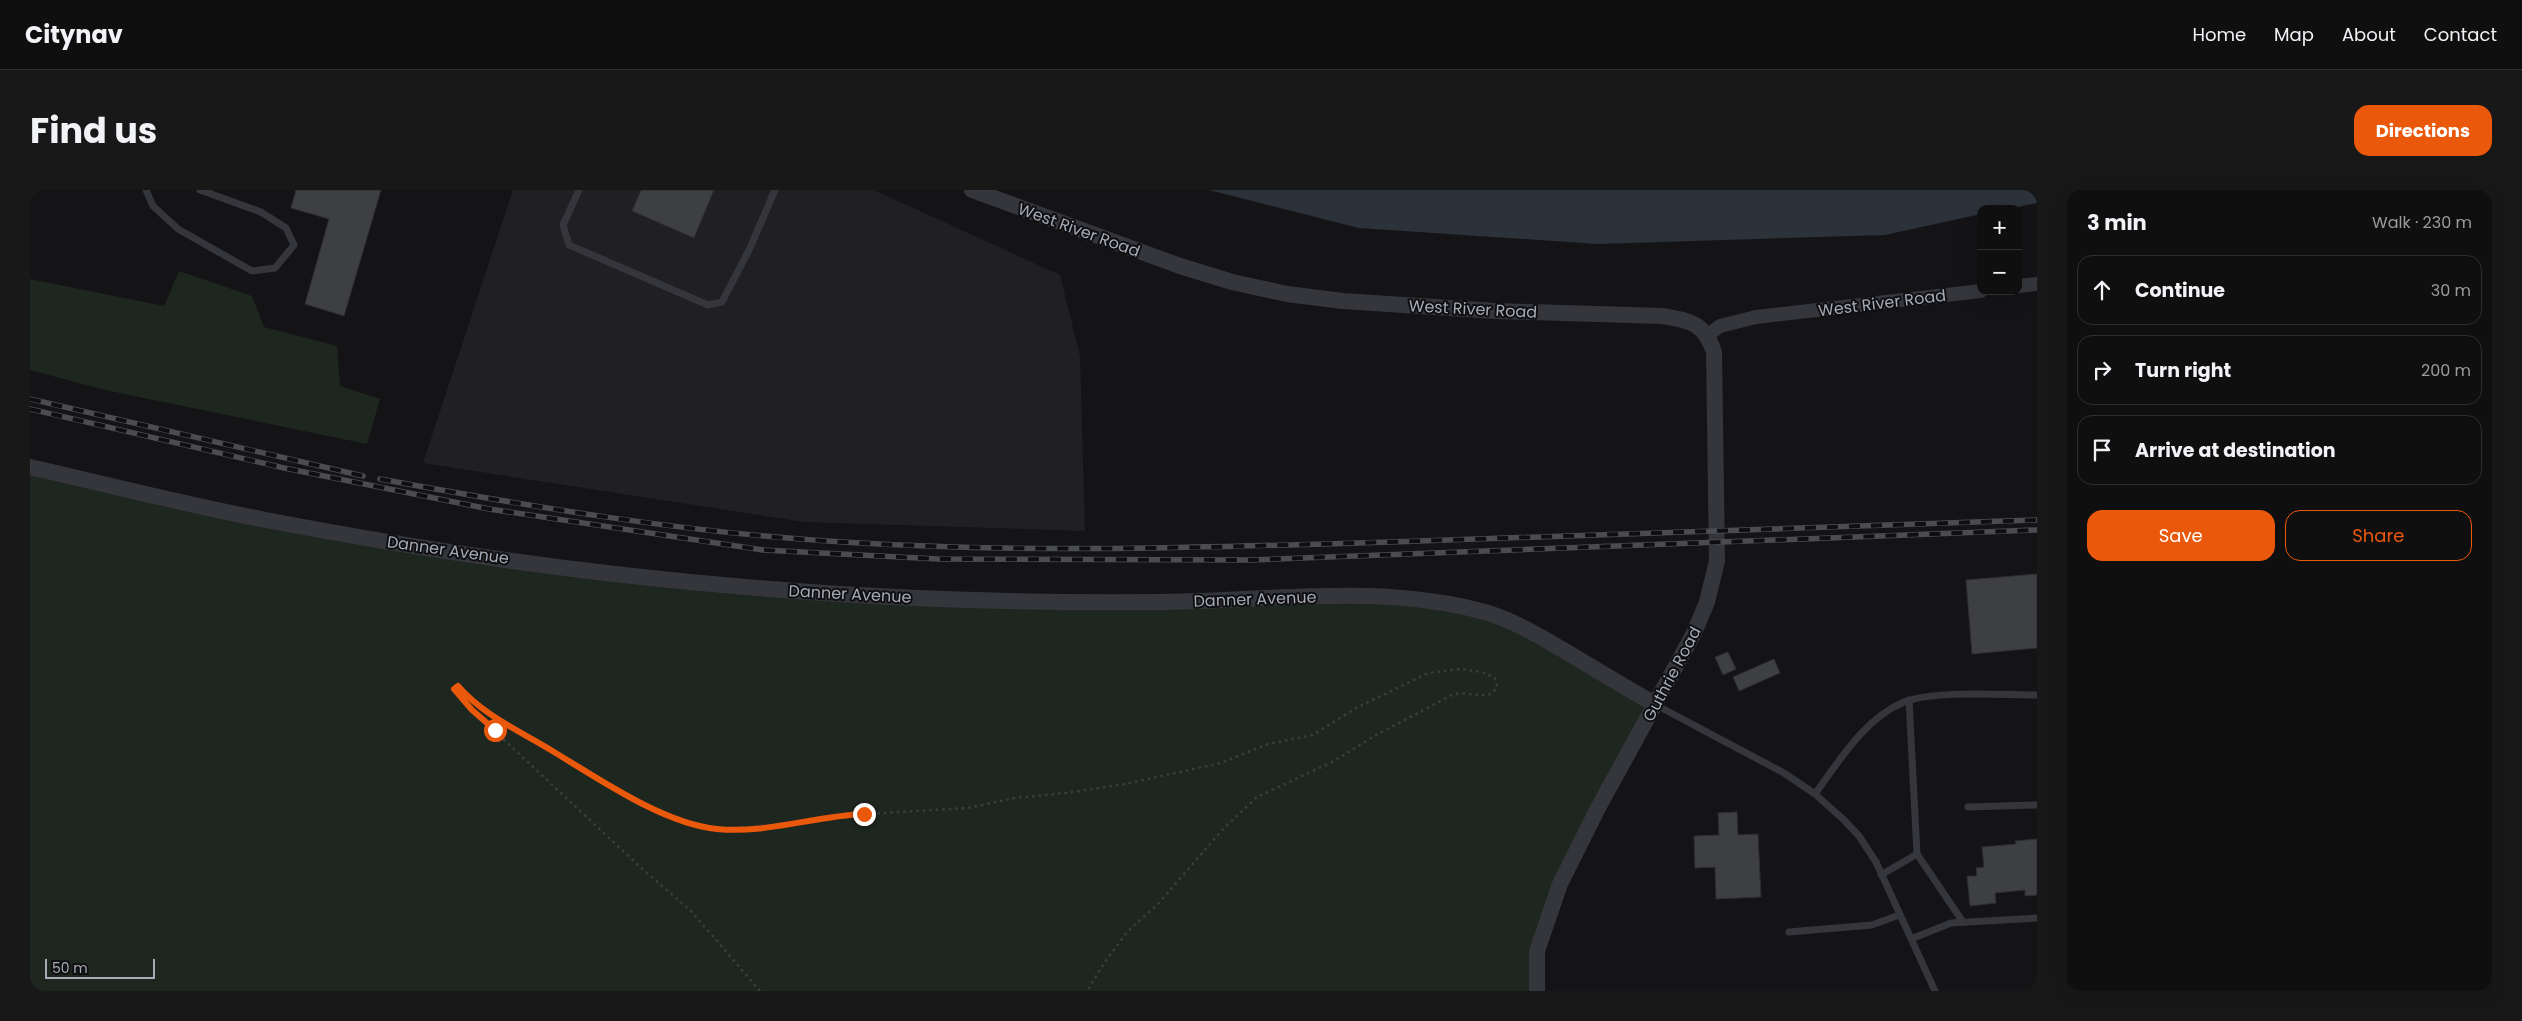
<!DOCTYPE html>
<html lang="en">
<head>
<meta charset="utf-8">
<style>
  :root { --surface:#0f0f10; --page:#181819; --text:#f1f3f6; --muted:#9b9c9f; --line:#2f2f30; --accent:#ea580c }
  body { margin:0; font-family:Poppins,sans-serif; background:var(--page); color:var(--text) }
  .controls { position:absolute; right:15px; top:15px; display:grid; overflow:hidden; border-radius:10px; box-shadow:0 5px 20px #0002 }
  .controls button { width:45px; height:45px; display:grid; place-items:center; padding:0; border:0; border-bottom:1px solid var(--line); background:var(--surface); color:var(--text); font:25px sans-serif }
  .scale { position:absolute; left:15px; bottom:12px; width:110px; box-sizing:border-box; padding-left:5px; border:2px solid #a6aab6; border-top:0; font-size:14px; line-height:18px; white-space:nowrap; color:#a6aab6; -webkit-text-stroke:4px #0f0f11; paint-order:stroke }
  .stop { position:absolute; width:15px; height:15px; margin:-11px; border:4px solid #ea580c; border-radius:50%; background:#fff }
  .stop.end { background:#ea580c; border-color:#fff; box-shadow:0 1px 5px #0008 }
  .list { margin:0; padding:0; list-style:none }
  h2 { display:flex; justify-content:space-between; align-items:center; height:65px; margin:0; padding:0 20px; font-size:21px }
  h2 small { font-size:16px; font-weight:400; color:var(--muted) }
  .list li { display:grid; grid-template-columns:32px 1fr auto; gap:15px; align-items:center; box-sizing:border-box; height:70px; margin:0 10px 10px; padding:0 10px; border:1px solid var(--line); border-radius:15px }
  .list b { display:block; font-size:19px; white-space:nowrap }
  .list em { font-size:16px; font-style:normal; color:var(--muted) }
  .actions { display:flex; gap:10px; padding:15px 20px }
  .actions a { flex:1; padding:11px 0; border:1px solid var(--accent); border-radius:15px; text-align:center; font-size:18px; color:var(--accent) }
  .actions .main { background:var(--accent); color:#fff }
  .icon { flex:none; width:28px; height:28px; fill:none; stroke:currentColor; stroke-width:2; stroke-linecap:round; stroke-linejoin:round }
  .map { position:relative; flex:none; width:2007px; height:801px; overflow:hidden; border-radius:15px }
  header { display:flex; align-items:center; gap:30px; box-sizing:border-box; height:70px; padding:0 25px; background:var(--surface); border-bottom:1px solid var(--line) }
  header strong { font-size:24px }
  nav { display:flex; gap:28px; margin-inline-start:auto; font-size:18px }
  .intro { display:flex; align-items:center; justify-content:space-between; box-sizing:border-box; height:120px; padding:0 30px }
  h1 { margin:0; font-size:35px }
  .button { padding:12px 22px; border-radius:15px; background:var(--accent); color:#fff; font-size:18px; font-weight:700 }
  main { display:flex; gap:30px; padding:0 30px }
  aside { flex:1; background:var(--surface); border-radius:15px; box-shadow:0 5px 20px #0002 }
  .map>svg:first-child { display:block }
  .built { fill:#202023 }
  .green { fill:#1e2620 }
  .water { fill:#2b3239 }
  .building { fill:#3e3f43; stroke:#2e2e32 }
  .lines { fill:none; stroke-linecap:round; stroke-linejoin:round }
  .path { stroke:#3b3d42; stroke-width:2.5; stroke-dasharray:2.5 4; stroke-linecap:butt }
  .service { stroke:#35363b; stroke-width:7 }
  .minor { stroke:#35363b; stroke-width:14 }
  .tertiary { stroke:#35363b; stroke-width:16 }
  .rail-casing { stroke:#4a4c52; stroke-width:5.5 }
  .rail { stroke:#0f0f11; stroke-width:4; stroke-dasharray:11; stroke-linecap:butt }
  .route { stroke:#ea580c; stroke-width:6 }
  .labels { text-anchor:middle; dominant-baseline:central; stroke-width:4; stroke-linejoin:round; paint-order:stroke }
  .street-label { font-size:16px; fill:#a6aab6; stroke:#0f0f11 }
</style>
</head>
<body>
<header>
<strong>Citynav</strong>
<nav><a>Home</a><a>Map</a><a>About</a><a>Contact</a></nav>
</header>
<div class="intro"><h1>Find us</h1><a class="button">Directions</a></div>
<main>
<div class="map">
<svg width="2007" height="801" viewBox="0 0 2007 801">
  <rect width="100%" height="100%" fill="#141416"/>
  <!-- built -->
  <path class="built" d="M 483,0 L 844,0 L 1030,85 L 1050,166 L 1055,341 L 774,332 L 393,273 Z"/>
  <!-- green -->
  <path class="green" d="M 149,81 L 222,106 L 234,137 L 307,156 L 310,196 L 350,209 L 337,254 L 75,200 L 0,180 L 0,89 L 134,116 Z
    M 0,277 L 336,348 L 824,405 L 1335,406 L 1461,424 L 1626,515 L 1521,716 L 1507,801 L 0,801 Z"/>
  <!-- water -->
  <path class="water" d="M 1179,0 L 2007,0 L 2007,13 L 1978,19 L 1951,19 L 1951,24 L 1855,45 L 1568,54 L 1329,38 Z"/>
  <!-- building -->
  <path class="building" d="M 266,0 L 351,0 L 314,126 L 275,114 L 299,29 L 261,18 Z
    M 611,0 L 684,0 L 664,48 L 602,21 Z
    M 2007,384 L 2007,458 L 1942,464 L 1936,390 Z
    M 1698,462 L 1706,479 L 1693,485 L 1685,467 Z
    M 1744,469 L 1750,483 L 1709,501 L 1703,487 Z
    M 1707,622 L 1708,645 L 1728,644 L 1731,707 L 1686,709 L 1685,677 L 1665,678 L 1664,646 L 1689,645 L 1688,623 Z
    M 2007,649 L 2007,705 L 1995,706 L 1995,700 L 1965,703 L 1966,713 L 1940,716 L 1937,686 L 1947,686 L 1946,678 L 1954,677 L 1952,657 L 1986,654 L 1985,651 Z"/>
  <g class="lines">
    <!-- path -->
    <path class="path" d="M 730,801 L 661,721 L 608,675 L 442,520 L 424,499 L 428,495 L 464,529 L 622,618 L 653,631 L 686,639 L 695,639 L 764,633 L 802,626 L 937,618 L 985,608 L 1036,603 L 1095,594 L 1191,573 L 1238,554 L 1283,545 L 1326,518 L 1398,483 L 1430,479 L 1452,482 L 1465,488 L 1467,496 L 1463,503 C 1450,509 1436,500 1422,505 L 1346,545 L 1304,571 L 1227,607 L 1193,639 L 1127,715 L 1098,741 L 1074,773 L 1057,801"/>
    <!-- service -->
    <path class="service" d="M 116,0 L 123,16 L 148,39 L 222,81 L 245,78 L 264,55 L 256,38 L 231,22 L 170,0
      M 549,0 L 533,35 L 539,55 L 678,115 L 692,112 L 720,58 L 745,0
      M 1879,510 L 1887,664 L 1933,732
      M 1626,515 L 1754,583 L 1785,604 L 1814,630 L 1829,646 L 1846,672 L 1905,801
      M 1785,604 C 1809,571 1835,528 1874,512 C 1905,500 1972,505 2007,505
      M 1938,617 L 2007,615
      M 1851,685 L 1887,664
      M 1759,742 L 1842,735 L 1869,725
      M 1881,749 L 1921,733 L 2007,728"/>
    <!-- minor -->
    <path class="minor" d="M 1988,96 L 2007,94
      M 1678,145 L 1690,136 L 1726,127 L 1951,101"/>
    <!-- tertiary -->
    <path class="tertiary" d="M 942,0 L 1150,76 L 1202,92 L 1257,104 L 1313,111 L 1466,121 L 1632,126 C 1660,131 1674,132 1684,162 L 1687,371 L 1677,412 L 1664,443 L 1568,618 L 1530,694 L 1507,761 L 1507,801
      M 0,277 C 79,295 157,315 236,330 C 392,360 558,384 716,397 C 852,409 989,413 1125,412 C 1236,412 1350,392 1458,423 C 1487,432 1513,448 1540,464 C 1568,481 1597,498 1626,515"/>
    <defs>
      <path id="rail" d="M 0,209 L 333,286
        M 0,219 L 254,278 L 459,319 L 733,360 L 908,369 L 1221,370 L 2007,340
        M 350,289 C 503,317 657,343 813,352 C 1005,364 1197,357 1389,351 C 1595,344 1801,337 2007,330"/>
    </defs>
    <!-- rail casing -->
    <use href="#rail" class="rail-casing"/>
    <!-- rail -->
    <use href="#rail" class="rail"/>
  </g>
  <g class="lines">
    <!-- route -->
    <path class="route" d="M 465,540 L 442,520 L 424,499 L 428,496 C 454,526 490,541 524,562 C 569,589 634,634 687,639 C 735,644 785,626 834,624"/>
  </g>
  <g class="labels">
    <!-- street labels -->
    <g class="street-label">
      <text transform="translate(1049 40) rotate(20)">West River Road</text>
      <text transform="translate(1852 113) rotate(-7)">West River Road</text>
      <text transform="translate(1443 119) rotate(3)">West River Road</text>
      <text transform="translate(418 360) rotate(8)">Danner Avenue</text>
      <text transform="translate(820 404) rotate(3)">Danner Avenue</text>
      <text transform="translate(1225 409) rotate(-2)">Danner Avenue</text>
      <text transform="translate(1642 484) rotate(-62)">Guthrie Road</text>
    </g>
  </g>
</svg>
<div class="controls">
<button>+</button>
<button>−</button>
</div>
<div class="scale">50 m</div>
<div class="stop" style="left:465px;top:540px"></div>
<div class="stop end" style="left:834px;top:624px"></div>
</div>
<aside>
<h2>3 min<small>Walk · 230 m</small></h2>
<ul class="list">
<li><svg class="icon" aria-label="ahead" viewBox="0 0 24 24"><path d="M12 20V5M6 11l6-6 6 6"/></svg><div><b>Continue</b></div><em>30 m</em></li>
<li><svg class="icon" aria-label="right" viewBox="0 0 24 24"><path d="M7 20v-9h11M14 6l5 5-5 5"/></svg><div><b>Turn right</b></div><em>200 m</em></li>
<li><svg class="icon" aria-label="arrive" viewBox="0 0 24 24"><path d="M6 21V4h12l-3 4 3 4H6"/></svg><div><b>Arrive at destination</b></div></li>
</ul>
<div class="actions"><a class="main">Save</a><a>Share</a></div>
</aside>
</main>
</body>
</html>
